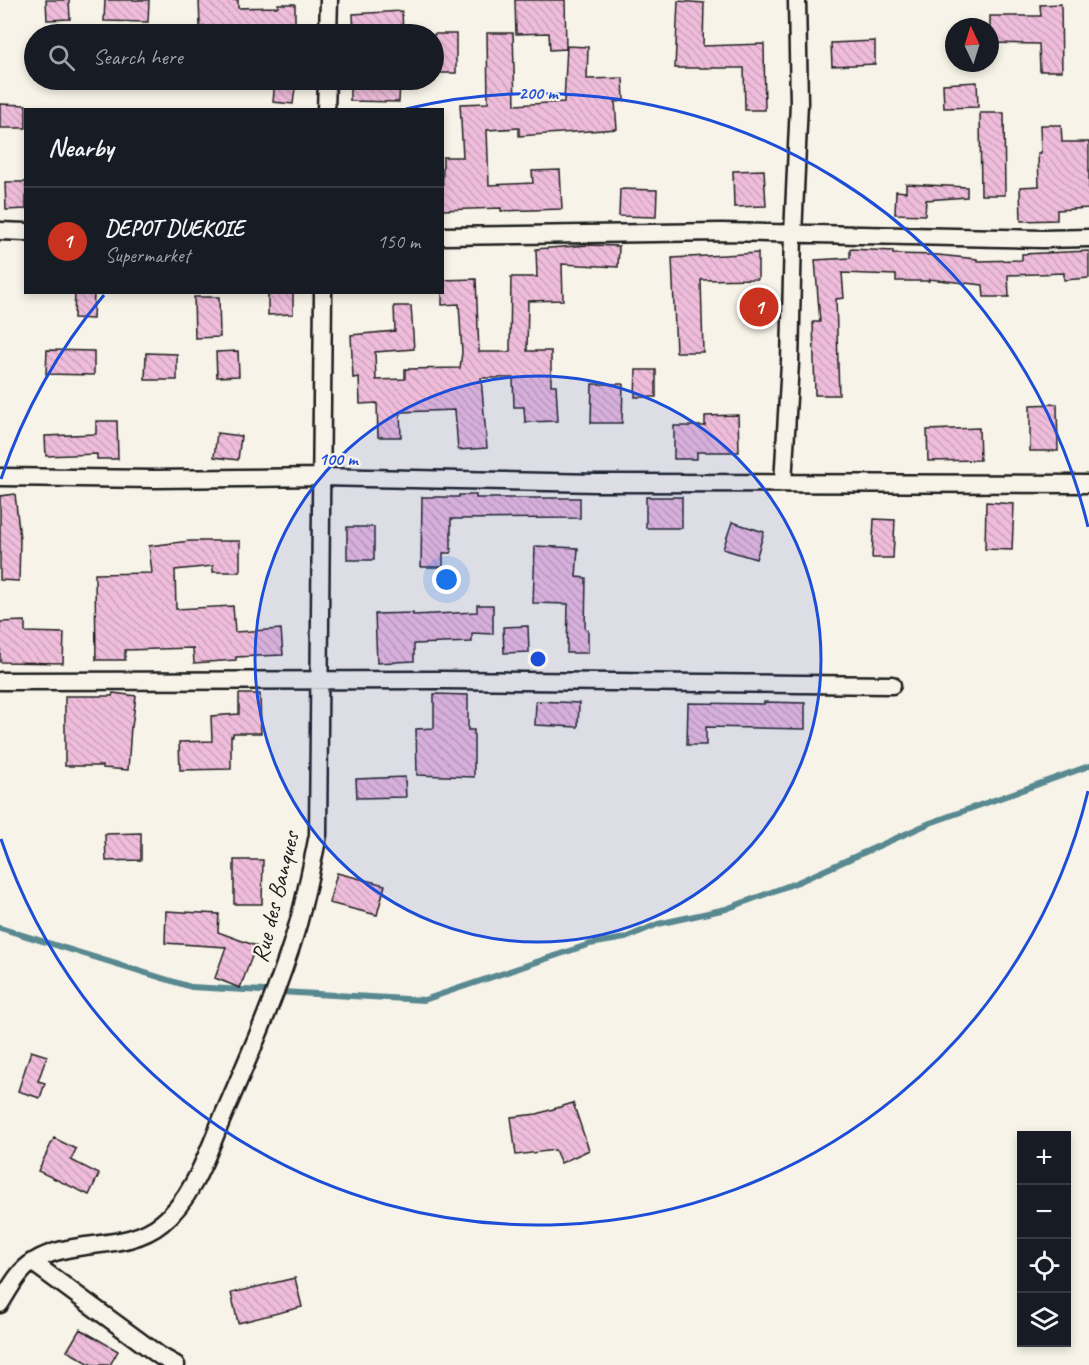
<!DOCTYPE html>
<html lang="en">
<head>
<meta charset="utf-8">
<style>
  :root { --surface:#171b24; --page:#20242c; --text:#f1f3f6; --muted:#9ea1a6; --line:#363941; --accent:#c8321e }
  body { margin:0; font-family:Caveat,sans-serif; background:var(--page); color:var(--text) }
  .controls { position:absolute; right:18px; bottom:18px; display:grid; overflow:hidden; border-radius:0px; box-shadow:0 3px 9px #0003 }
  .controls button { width:54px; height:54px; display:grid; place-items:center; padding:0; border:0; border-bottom:2px solid var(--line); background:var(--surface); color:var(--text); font:30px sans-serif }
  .compass { position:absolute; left:945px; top:18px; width:54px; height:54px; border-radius:50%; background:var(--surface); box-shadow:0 3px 9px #0003; rotate:356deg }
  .you { position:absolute; left:447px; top:580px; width:21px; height:21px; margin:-15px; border:4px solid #fff; border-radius:50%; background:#1a73e8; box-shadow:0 0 0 9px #1a73e833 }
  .badge { display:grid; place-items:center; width:39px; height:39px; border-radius:50%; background:var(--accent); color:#fff; font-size:20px; font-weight:700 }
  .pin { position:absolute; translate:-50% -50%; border:3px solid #fff; box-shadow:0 2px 6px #0006 }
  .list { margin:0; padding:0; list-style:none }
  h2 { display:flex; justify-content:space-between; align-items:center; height:78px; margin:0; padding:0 24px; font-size:26px }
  h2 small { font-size:20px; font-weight:400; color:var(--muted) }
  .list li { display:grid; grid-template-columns:39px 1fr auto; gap:18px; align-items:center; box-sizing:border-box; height:108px; padding:0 24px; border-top:2px solid var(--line) }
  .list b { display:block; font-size:22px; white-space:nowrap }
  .list p { margin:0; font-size:20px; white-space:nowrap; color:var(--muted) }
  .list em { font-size:20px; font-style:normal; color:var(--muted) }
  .icon { flex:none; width:33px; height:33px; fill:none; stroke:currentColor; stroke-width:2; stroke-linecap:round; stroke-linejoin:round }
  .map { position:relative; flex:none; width:1089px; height:1365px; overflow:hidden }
  .search { position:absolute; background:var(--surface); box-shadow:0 3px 9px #0003; left:24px; top:24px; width:420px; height:66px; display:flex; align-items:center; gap:15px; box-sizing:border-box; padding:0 21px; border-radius:33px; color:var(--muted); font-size:22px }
  .panel { position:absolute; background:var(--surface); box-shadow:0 3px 9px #0003; left:24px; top:108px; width:420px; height:186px; border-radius:0px }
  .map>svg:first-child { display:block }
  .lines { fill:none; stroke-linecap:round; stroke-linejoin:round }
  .stream { stroke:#598890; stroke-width:6 }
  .building { fill:url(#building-back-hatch); stroke:#1c1c1c; stroke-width:1.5 }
  .minor-casing { stroke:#1c1c1c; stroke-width:21 }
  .minor { stroke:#f7f3e8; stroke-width:16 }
  .ring { fill:none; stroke:#1d4ed8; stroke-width:3 }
  .labels { text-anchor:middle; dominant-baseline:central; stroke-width:4.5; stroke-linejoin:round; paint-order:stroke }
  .street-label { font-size:24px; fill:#1c1c1c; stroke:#f7f3e8 }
  .centre { fill:#1d4ed8; stroke:#f7f3e8; stroke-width:3 }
  .ring-label { font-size:18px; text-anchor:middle; font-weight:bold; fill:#1d4ed8; stroke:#f7f3e8; stroke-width:4.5; stroke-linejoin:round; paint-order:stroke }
</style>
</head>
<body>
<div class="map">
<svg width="1089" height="1365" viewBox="0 0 1089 1365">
  <defs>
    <pattern id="building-back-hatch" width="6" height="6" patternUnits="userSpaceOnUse" patternTransform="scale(1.5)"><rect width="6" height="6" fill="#efbddb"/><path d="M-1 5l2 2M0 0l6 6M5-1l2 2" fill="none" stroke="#cca2bb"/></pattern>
  </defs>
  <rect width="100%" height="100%" fill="#f7f3e8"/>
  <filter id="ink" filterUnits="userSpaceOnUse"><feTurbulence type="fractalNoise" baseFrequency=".0167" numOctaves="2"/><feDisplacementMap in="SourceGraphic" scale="12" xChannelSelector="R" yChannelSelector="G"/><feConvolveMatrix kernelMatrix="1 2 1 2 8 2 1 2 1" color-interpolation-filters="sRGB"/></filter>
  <g filter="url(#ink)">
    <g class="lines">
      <!-- stream -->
      <path class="stream" d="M 0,928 L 191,987 L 424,1000 L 590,944 L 625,938 L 658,924 L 726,909 L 798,882 L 930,823 L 1089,766"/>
    </g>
    <!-- building -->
    <path class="building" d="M 46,0 L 69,0 L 70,19 L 47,20 Z
      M 105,0 L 149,0 L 148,22 L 104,21 Z
      M 199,0 L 238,0 L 238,8 L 278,7 L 278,4 L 295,4 L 295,34 L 269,34 L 269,29 L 253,29 L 253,24 L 200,27 Z
      M 515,0 L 565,0 L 566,49 L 550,50 L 549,33 L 516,34 Z
      M 678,1 L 704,3 L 703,46 L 764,44 L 765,110 L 745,110 L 744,68 L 675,68 Z
      M 1061,4 L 1062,71 L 1040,71 L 1039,44 L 990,43 L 990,16 L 1041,16 L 1040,5 Z
      M 402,11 L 403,34 L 354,34 L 353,14 Z
      M 487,33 L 513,33 L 515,105 L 564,102 L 567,46 L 588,47 L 587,79 L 623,78 L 624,101 L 615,102 L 617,129 L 519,136 L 519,128 L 487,130 L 489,185 L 533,183 L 532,171 L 560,170 L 562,209 L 501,211 L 501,208 L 442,210 L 443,157 L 463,157 L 460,104 L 488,103 Z
      M 434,34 L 456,34 L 456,73 L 434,73 Z
      M 875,41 L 875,64 L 832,66 L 831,43 Z
      M 275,80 L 296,80 L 293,104 L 273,102 Z
      M 350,80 L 400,80 L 399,102 L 350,101 Z
      M 977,82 L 978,107 L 944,108 L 943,84 Z
      M 0,104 L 26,105 L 26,128 L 0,128 Z
      M 980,113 L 1004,113 L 1005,195 L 981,195 Z
      M 1040,125 L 1061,125 L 1062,142 L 1089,142 L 1089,208 L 1057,210 L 1057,220 L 1021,221 L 1020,187 L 1039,186 L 1038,153 L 1041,153 Z
      M 764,170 L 766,206 L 734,207 L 733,171 Z
      M 5,182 L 26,182 L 26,209 L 6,210 Z
      M 906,184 L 967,187 L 967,197 L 926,200 L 925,215 L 895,214 L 896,191 L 906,192 Z
      M 620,189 L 657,190 L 656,217 L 619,216 Z
      M 589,245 L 619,246 L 618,267 L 562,264 L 563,300 L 528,301 L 527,351 L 551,351 L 551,385 L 556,385 L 558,421 L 525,422 L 524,407 L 514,407 L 513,378 L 481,378 L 487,448 L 458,450 L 455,410 L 400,412 L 401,437 L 378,437 L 377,403 L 360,404 L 359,377 L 353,378 L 351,335 L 395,331 L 394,306 L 411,306 L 414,349 L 375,352 L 376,380 L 405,379 L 405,369 L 460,368 L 462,352 L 459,304 L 442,305 L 442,280 L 476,279 L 479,352 L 508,352 L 510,351 L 511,277 L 537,277 L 536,249 Z
      M 850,249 L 893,251 L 893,254 L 938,255 L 977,259 L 977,261 L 1022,260 L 1022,254 L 1089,251 L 1089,278 L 1064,280 L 1064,273 L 1008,275 L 1009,297 L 984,297 L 983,285 L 929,279 L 929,281 L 896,281 L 896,275 L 842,273 L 844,298 L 836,299 L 839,395 L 815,395 L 813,322 L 820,322 L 815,260 L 850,258 Z
      M 758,253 L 758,279 L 701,280 L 703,352 L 676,352 L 672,258 Z
      M 75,292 L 94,292 L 93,319 L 74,318 Z
      M 268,292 L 293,292 L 293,314 L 268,315 Z
      M 194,297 L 219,297 L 220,337 L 195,338 Z
      M 47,350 L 94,351 L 94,375 L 46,374 Z
      M 238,351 L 239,376 L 217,377 L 216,352 Z
      M 146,353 L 177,354 L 177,380 L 145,380 Z
      M 636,370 L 656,370 L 656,397 L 635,397 Z
      M 592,384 L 623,384 L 622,423 L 591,423 Z
      M 1057,404 L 1058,451 L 1030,451 L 1030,405 Z
      M 738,415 L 739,452 L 697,452 L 697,459 L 674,459 L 674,426 L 705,426 L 705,416 Z
      M 96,421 L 117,421 L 118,459 L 97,459 L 97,454 L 46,456 L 45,436 L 96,434 Z
      M 979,428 L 980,460 L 928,461 L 927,430 Z
      M 217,433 L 241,436 L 238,460 L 214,457 Z
      M 15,494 L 20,539 L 19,581 L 0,580 L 0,496 Z
      M 459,495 L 476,495 L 476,498 L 580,498 L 580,518 L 451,519 L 451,553 L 443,553 L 443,567 L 421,567 L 422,497 L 459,497 Z
      M 646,497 L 682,497 L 682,528 L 646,528 Z
      M 986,502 L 1014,504 L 1012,550 L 985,549 Z
      M 874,519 L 895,520 L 893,558 L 872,558 Z
      M 732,522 L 764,532 L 756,559 L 723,549 Z
      M 347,527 L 374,527 L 374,560 L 347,560 Z
      M 190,541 L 240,541 L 240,572 L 213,572 L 213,566 L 175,570 L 176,609 L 233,606 L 235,632 L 281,629 L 283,655 L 236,657 L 236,660 L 194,663 L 193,648 L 125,650 L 125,660 L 96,660 L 95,574 L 152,573 L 149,546 Z
      M 535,546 L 578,548 L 576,577 L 586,578 L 585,629 L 588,630 L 588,653 L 567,653 L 568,604 L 533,603 Z
      M 477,605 L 493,605 L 493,634 L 472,633 L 472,642 L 414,644 L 414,661 L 377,663 L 375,614 L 413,613 L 413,615 L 477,612 Z
      M 25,621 L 25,632 L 64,633 L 63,663 L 0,662 L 0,622 Z
      M 528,626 L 529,652 L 504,653 L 503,627 Z
      M 113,693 L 136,696 L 132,727 L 131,727 L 128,770 L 103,768 L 103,766 L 65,766 L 65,696 L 112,696 Z
      M 239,694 L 260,694 L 261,733 L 233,733 L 233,736 L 231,736 L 231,769 L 180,770 L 179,742 L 212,741 L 211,716 L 239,714 Z
      M 434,694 L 468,695 L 468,730 L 474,730 L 474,777 L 417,775 L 416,729 L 434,728 Z
      M 536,701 L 579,703 L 578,727 L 535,725 Z
      M 764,702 L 805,703 L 805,729 L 706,727 L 706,745 L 687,745 L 688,703 L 764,704 Z
      M 405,777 L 406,797 L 357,798 L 356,779 Z
      M 141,833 L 141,860 L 106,861 L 105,834 Z
      M 234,860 L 263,860 L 262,904 L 234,904 Z
      M 337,873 L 385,885 L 377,915 L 329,903 Z
      M 166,911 L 219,914 L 218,932 L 256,946 L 240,988 L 215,978 L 226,947 L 165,943 Z
      M 31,1051 L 47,1056 L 38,1081 L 45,1083 L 40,1098 L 18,1091 Z
      M 573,1103 L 589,1150 L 561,1163 L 555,1150 L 516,1155 L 511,1117 L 537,1114 Z
      M 54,1138 L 76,1149 L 71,1160 L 99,1174 L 89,1195 L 38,1171 Z
      M 295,1278 L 302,1307 L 238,1323 L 231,1293 Z
      M 80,1329 L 118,1351 L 110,1365 L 92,1365 L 67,1351 Z"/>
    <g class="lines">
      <defs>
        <path id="minor" d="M 328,34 L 329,0
          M 326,110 L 327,80
          M 0,231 L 26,232
          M 442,236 L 721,232 L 1043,239 L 1089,238
          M 0,477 L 154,479 L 321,477 L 597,483 L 1089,484
          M 783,483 L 790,363 L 793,235 L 799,103 L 797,0
          M 0,681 L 442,680 L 892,685
          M 32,1262 L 160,1356 L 176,1365
          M 0,1304 C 9,1290 18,1271 33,1262 C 72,1237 125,1253 162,1223 C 194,1197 208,1151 224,1114 C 251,1052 279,989 298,924 C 306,895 312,865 318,835 L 323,292"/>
      </defs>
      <!-- minor casing -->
      <use href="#minor" class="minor-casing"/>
      <!-- minor -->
      <use href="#minor" class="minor"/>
    </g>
  </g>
  <!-- distance rings -->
  <circle cx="538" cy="659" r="283" fill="#1d4ed8" fill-opacity=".12"/>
  <g class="ring">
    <circle cx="538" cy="659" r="283"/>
    <path d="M1088 791A566 566 0 0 1 1 839M1 479A566 566 0 0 1 104 295M406 109A566 566 0 0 1 1088 527"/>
  </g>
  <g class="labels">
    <!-- street labels -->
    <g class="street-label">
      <text transform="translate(275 897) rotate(-76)">Rue des Banques</text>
    </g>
  </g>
  <circle cx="538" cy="659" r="9" class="centre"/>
  <g class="ring-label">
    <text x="538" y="99">200 m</text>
    <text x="338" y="465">100 m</text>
  </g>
</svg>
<div class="controls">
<button>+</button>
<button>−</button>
<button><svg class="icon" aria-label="locate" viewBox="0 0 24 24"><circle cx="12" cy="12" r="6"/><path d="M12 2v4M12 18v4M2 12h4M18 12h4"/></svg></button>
<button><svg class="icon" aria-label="layers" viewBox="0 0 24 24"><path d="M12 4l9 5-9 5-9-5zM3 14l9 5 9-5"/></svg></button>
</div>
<svg class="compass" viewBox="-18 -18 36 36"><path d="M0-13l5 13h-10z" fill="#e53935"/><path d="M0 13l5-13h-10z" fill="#9ea1a6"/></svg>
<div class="you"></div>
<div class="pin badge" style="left:759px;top:307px">1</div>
<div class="search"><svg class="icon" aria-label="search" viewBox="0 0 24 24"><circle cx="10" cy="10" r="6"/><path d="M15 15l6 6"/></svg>Search here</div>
<section class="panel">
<h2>Nearby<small></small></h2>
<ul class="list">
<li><span class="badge">1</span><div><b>DEPOT DUEKOIE</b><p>Supermarket</p></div><em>150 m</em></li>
</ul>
</section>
</div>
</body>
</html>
